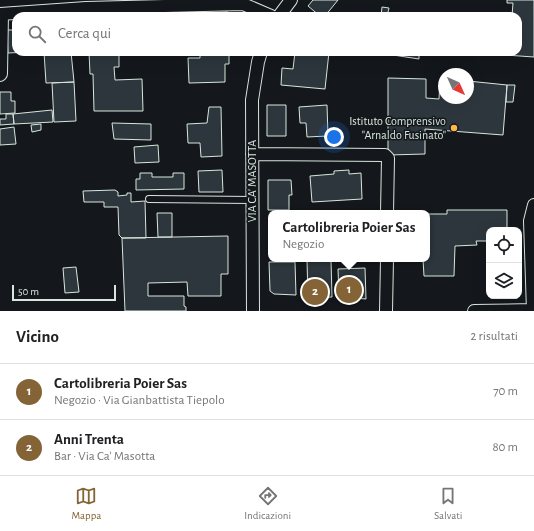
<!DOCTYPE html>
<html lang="it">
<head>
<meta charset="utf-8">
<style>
  :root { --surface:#fff; --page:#f6f6f6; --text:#202124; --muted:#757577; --line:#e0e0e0; --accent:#846436 }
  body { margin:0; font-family:"Alegreya Sans",sans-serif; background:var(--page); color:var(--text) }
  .controls { position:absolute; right:12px; bottom:12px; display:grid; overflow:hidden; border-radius:8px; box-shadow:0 4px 16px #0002 }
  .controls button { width:36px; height:36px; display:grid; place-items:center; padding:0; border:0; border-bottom:1px solid var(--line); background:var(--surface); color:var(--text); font:20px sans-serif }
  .compass { position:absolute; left:438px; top:68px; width:36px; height:36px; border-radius:50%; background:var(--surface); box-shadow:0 4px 16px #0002; rotate:135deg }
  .scale { position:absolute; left:12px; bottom:10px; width:104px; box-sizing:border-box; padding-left:4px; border:2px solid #d8e6dc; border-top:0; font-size:11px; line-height:14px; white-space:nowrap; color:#d8e6dc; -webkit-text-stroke:3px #14181c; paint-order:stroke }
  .you { position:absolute; left:334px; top:137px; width:14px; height:14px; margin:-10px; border:3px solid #fff; border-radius:50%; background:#1a73e8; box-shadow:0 0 0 6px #1a73e833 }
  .badge { display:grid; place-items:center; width:26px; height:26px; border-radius:50%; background:var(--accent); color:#fff; font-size:13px; font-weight:700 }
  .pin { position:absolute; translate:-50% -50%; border:2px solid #fff; box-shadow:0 1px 4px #0006 }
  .popup { position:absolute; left:268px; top:210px; width:162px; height:52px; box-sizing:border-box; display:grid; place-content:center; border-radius:8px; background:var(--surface); filter:drop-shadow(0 1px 3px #0005); font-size:13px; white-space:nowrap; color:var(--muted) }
  .popup b { font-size:15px; color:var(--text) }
  .popup::after { content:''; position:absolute; left:50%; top:100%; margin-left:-8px; border:8px solid transparent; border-top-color:var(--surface) }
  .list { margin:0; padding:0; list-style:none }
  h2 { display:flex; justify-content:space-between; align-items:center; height:52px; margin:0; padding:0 16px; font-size:17px }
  h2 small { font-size:13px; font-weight:400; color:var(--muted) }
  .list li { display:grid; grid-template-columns:26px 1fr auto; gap:12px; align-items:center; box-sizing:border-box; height:56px; padding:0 16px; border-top:1px solid var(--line) }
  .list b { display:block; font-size:15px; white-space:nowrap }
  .list p { margin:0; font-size:13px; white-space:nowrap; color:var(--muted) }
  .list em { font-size:13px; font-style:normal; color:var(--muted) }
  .icon { flex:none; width:22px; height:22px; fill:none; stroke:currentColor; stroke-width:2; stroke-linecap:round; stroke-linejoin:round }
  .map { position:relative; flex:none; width:534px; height:311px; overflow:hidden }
  .search { position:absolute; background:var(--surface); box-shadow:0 4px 16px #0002; left:12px; right:12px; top:12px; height:44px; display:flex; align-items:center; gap:10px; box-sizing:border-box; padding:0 14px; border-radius:12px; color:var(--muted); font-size:15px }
  .sheet { height:164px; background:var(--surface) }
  nav { display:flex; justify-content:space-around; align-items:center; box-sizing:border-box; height:56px; border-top:1px solid var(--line); background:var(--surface); font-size:11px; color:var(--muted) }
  nav a { display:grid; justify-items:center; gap:2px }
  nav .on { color:var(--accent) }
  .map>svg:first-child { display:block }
  .building { fill:#2c363c; stroke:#d8e6dc }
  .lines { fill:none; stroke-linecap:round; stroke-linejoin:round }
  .service-casing { stroke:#d8e6dc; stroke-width:8 }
  .minor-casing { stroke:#d8e6dc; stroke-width:14 }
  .service { stroke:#14181c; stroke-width:6 }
  .minor { stroke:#14181c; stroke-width:12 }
  .poi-dot { fill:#ffb74d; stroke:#14181c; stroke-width:1.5 }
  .labels { text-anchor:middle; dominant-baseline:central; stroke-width:3; stroke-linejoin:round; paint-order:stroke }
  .poi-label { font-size:12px; fill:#d8e6dc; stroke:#14181c; text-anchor:end }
  .street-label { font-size:12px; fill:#d8e6dc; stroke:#14181c }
</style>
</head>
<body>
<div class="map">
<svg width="534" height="311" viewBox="0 0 534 311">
  <rect width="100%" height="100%" fill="#14181c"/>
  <!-- building -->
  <path class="building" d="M 313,0 L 338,0 L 325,16 L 320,16 L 308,6 Z
    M 507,0 L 534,0 L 534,57 L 505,55 L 505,52 L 518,52 L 518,16 L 512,16 L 513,3 L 507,3 Z
    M 382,7 L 389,8 L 387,16 L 381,16 Z
    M 228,12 L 228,16 L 203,16 L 203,13 Z
    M 7,30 L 16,30 L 16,52 L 30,52 L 8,53 Z
    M 44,52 L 71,52 L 74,82 L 46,83 Z
    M 89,52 L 119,52 L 119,67 L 114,67 L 115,80 L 142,79 L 143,111 L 94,111 L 93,74 L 90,74 Z
    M 200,52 L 229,52 L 229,64 L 225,64 L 225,82 L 189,83 L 188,58 L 200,58 Z
    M 295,52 L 329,52 L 325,89 L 281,85 L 282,68 L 293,69 Z
    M 393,52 L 419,52 L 419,59 L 393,55 Z
    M 388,78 L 426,79 L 426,98 L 439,99 L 440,80 L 444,80 L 444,98 L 468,98 L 468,81 L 507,85 L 503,135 L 425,129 L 425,154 L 388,155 Z
    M 74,82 L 76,121 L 54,122 L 52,83 Z
    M 507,85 L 515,85 L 513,102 L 506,102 Z
    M 0,92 L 11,92 L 11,101 L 15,101 L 15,113 L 0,114 Z
    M 267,105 L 286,105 L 286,136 L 267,136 Z
    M 327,105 L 328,136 L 307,137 L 306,123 L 300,123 L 299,107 Z
    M 209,107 L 221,107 L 222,156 L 201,157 L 200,143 L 188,143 L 187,124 L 207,123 Z
    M 52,110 L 53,122 L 14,124 L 13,114 Z
    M 6,114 L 13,114 L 14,124 L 0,125 L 0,119 L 6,119 Z
    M 112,123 L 151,124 L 151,140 L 114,139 Z
    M 41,124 L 41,130 L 32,132 L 31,125 Z
    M 14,127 L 16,144 L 0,145 L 0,129 Z
    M 158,145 L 159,162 L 135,163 L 134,147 Z
    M 222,170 L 223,192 L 199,192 L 198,171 Z
    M 349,170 L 349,174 L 361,173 L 362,199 L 312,202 L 310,176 L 334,174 L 334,171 Z
    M 140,173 L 152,173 L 152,177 L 173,177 L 173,173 L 184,173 L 184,189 L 136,190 L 136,179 L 140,179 Z
    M 268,180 L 291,180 L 292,195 L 289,195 L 289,210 L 268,210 Z
    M 115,190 L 118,192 L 118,196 L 127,195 L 127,193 L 131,193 L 131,202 L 145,201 L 146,238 L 122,238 L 119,235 L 118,207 L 104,207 L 104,202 L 84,202 L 83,191 Z
    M 447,210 L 507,210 L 507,230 L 489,230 L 489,241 L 476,241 L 477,245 L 455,246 L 454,276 L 424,276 L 423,259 L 427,259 L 427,214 L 447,214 Z
    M 157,213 L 172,213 L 172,237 L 158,237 Z
    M 228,236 L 228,274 L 221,274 L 221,296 L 188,296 L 187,282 L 148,283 L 148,296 L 184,296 L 184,306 L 186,307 L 186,311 L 125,311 L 122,238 Z
    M 307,260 L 331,260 L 332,297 L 308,298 Z
    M 269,262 L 295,262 L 296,295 L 274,294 L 270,291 Z
    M 76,267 L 79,292 L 65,293 L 63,268 Z
    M 365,268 L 366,299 L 339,297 L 338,269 Z"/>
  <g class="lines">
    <defs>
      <path id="service" d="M 149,199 L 252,200"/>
      <path id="minor" d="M 0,14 L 86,8 L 243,4 L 271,16
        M 279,16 L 291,0
        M 0,75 L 1,74 L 2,14
        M 252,154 L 385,155 L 388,158 L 387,213
        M 253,311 L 252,100 L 258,62 L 261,52
        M 386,311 L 387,259
        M 474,311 L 534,310
        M 533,311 L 530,221 L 534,205"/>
    </defs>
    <!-- service casing -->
    <use href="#service" class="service-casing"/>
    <!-- minor casing -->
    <use href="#minor" class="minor-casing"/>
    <!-- service -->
    <use href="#service" class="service"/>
    <!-- minor -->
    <use href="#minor" class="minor"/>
  </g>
  <!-- markers -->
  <circle class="poi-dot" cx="454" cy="128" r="4"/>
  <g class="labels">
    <!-- poi labels -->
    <g class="poi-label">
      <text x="446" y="121">Istituto Comprensivo<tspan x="446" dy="14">"Arnaldo Fusinato"</tspan></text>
    </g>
    <!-- street labels -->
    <g class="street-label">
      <text transform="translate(252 181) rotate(-90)">VIA CA' MASOTTA</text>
    </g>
  </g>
</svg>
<div class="controls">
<button><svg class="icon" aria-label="locate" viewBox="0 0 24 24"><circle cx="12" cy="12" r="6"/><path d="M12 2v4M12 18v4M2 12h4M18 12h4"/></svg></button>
<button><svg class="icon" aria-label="layers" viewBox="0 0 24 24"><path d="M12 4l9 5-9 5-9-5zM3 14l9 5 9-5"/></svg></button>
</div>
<svg class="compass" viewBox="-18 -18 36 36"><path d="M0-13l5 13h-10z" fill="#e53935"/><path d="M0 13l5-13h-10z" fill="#757577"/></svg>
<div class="scale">50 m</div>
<div class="you"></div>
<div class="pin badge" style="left:349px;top:290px">1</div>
<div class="popup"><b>Cartolibreria Poier Sas</b>Negozio</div>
<div class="pin badge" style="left:315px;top:292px">2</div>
<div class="search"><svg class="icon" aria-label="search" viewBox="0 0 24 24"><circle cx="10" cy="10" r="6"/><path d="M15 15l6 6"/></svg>Cerca qui</div>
</div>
<section class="sheet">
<h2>Vicino<small>2 risultati</small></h2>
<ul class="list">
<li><span class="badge">1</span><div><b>Cartolibreria Poier Sas</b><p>Negozio · Via Gianbattista Tiepolo</p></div><em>70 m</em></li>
<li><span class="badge">2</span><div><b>Anni Trenta</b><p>Bar · Via Ca' Masotta</p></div><em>80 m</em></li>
</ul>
</section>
<nav>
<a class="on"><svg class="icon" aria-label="map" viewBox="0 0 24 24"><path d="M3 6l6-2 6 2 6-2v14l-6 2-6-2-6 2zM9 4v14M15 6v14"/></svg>Mappa</a>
<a><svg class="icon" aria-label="directions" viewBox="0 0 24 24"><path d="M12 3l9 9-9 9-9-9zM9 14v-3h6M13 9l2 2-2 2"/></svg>Indicazioni</a>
<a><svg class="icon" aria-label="saved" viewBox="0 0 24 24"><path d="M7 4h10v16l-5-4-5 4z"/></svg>Salvati</a>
</nav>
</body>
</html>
